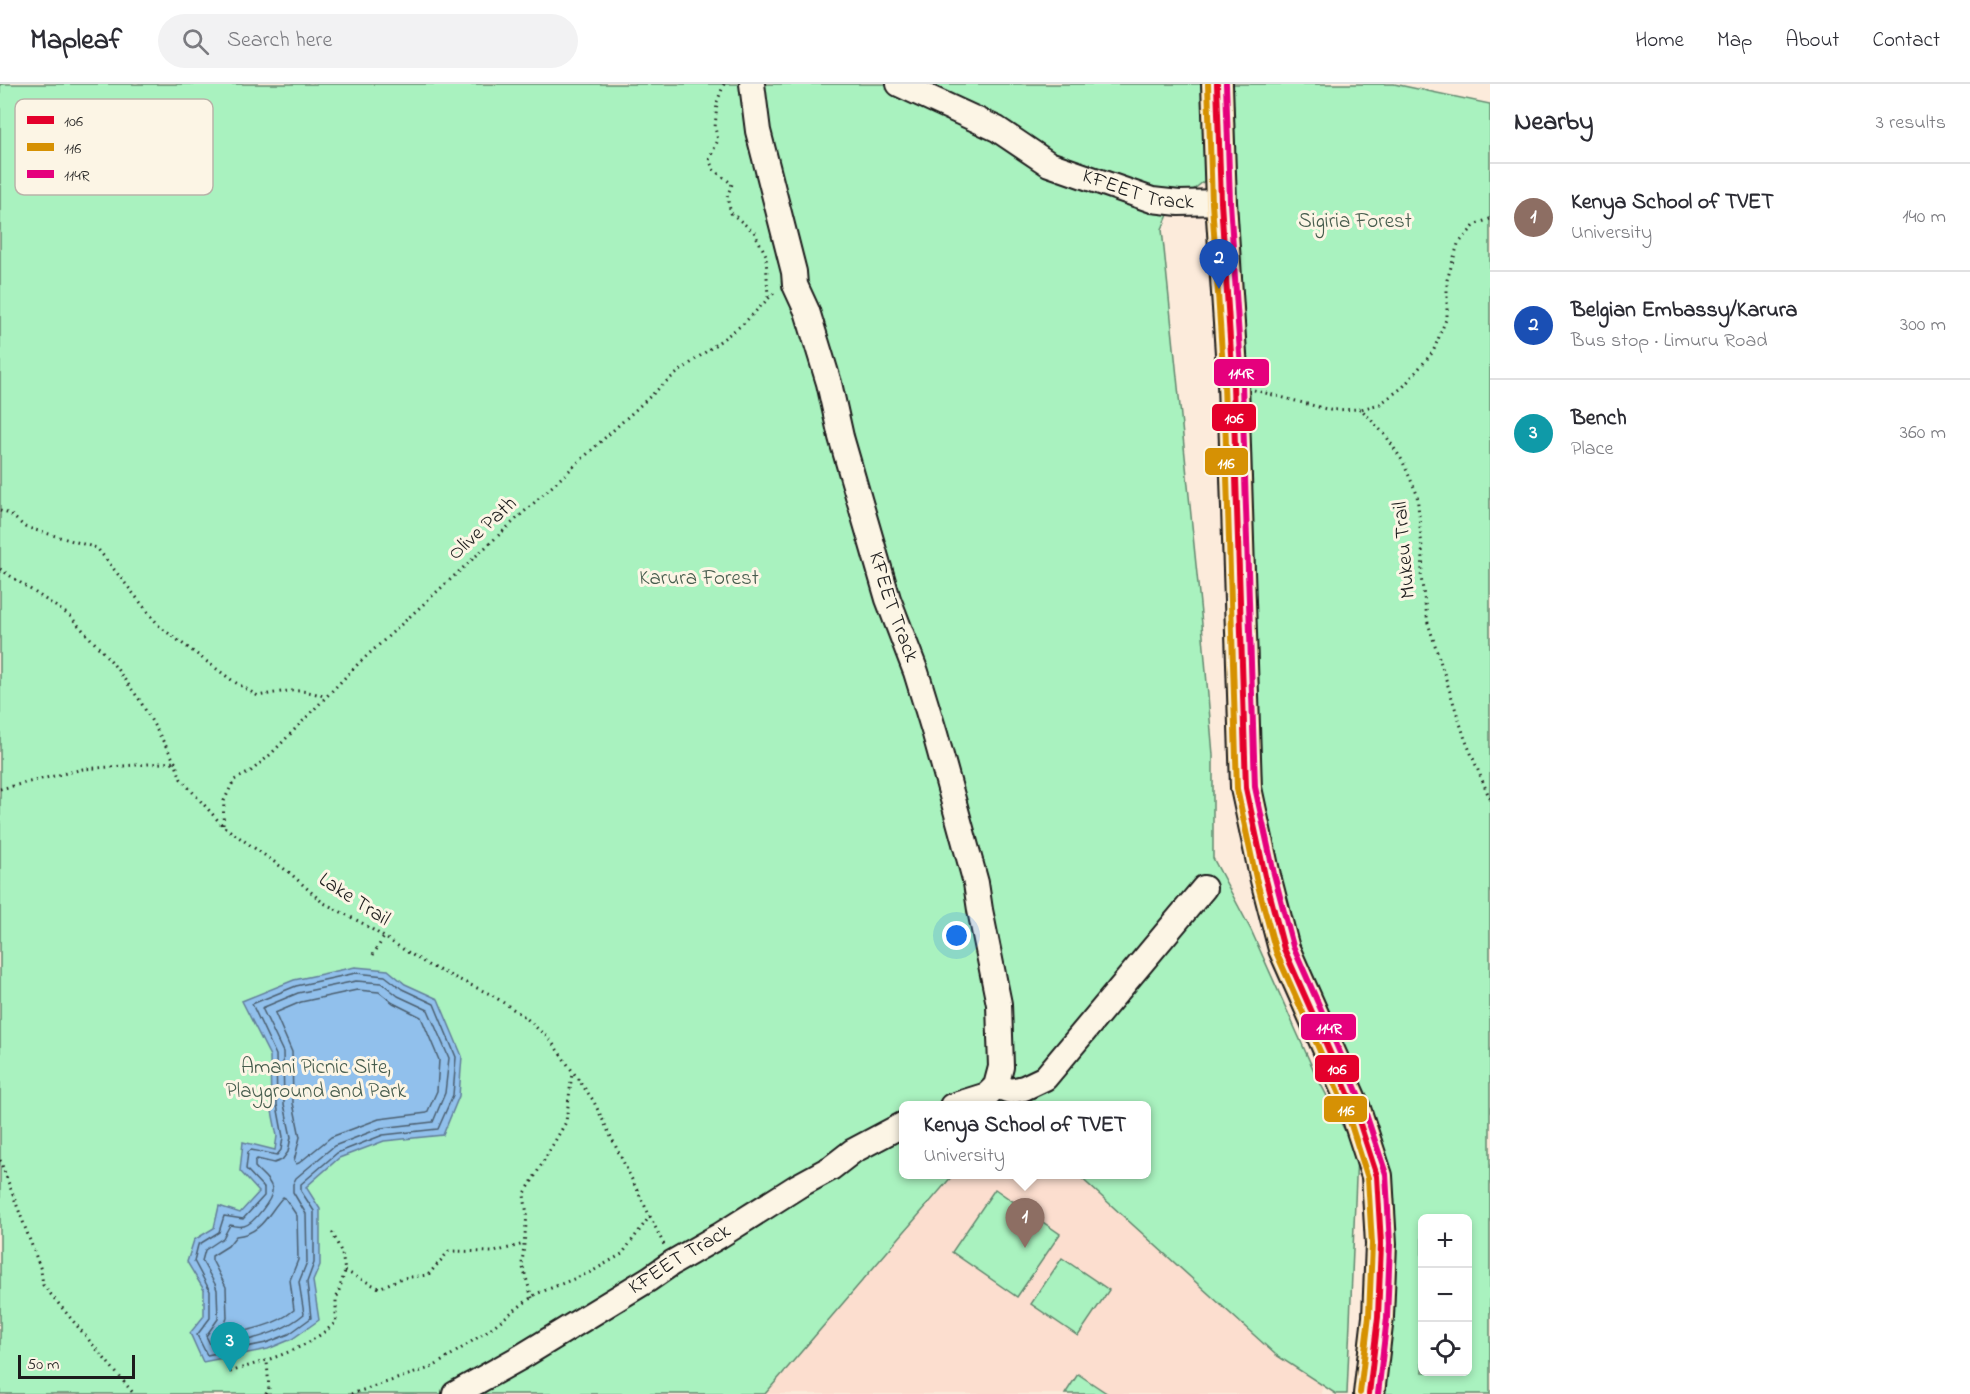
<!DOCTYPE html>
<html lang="en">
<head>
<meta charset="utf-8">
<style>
  :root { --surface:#fff; --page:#f2f2f3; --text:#2b2b33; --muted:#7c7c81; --line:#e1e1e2; --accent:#0f766e }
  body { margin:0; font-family:"Indie Flower",sans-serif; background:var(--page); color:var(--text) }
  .controls { position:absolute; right:18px; bottom:18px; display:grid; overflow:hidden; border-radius:9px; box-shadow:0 3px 9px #0003 }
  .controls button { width:54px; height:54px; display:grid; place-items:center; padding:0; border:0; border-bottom:2px solid var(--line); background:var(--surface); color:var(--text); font:30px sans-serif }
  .scale { position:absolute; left:18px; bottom:15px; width:117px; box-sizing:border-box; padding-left:6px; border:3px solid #1c1c1c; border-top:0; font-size:16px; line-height:21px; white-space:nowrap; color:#1c1c1c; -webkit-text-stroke:4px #fcf5e5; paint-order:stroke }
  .you { position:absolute; left:957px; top:852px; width:21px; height:21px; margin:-15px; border:4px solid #fff; border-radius:50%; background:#1a73e8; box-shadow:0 0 0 9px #1a73e833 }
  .badge { display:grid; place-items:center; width:39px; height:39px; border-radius:50%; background:var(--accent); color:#fff; font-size:20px; font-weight:700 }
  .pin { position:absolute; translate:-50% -50px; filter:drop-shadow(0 2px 3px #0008) }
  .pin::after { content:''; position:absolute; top:32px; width:21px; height:18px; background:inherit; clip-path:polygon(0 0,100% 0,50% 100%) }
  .popup { position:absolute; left:899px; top:1017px; width:252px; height:78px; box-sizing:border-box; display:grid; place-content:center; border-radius:9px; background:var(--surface); filter:drop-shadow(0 2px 4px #0005); font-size:20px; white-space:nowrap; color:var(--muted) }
  .popup b { font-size:22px; color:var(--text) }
  .popup::after { content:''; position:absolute; left:50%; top:100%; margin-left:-12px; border:12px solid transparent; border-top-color:var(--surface) }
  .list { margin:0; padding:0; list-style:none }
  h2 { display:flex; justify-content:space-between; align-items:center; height:78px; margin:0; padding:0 24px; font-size:26px }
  h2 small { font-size:20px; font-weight:400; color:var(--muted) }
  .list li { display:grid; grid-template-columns:39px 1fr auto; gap:18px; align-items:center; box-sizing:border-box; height:108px; padding:0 24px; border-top:2px solid var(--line) }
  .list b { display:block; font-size:22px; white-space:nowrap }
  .list p { margin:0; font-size:20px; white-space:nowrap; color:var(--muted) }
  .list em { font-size:20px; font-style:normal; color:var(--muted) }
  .icon { flex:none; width:33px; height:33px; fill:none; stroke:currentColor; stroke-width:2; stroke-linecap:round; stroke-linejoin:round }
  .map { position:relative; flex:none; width:1490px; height:1310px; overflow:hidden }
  header { display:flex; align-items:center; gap:36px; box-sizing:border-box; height:84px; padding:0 30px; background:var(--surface); border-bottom:2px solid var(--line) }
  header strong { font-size:28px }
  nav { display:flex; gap:33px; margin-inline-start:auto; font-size:21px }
  .search { width:420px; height:54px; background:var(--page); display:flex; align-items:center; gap:15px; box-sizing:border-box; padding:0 21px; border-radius:33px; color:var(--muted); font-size:22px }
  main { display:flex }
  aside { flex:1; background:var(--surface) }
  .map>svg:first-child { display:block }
  .built { fill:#fcdecf }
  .green { fill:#a9f2bf; stroke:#62876e; stroke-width:1.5; fill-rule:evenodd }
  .water { fill:#91c0ec; stroke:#627e99; stroke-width:1.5 }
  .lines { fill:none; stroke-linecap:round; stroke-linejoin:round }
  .shore { stroke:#4b5e6f; stroke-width:1.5 }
  .minor-casing { stroke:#1c1c1c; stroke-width:28 }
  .major-casing { stroke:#1c1c1c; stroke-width:34 }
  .path { stroke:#1c1c1c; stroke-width:3; stroke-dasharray:1.5 4.5; stroke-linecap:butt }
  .minor { stroke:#fcf5e5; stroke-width:24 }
  .major { stroke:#f9deab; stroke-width:30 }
  .bus-1-casing { stroke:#fcf5e5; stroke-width:10 }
  .bus-2-casing { stroke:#fcf5e5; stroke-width:10 }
  .bus-3-casing { stroke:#fcf5e5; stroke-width:10 }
  .bus-1 { stroke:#e4002b; stroke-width:6 }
  .bus-2 { stroke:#d69104; stroke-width:6 }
  .bus-3 { stroke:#e5007d; stroke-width:6 }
  .labels { text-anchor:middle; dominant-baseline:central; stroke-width:6; stroke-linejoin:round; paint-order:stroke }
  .street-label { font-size:21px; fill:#1c1c1c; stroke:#fcf5e5 }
  .park-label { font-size:21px; fill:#465c4d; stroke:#fcf5e5 }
  .key { fill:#fcf5e5; stroke:#b9b4a9; stroke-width:1.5 }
  .key-label { font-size:16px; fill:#1c1c1c }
  .line-badge { stroke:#fcf5e5; stroke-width:2 }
  .badge-label { font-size:16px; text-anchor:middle; font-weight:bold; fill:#fff }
</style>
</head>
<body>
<header>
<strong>Mapleaf</strong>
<div class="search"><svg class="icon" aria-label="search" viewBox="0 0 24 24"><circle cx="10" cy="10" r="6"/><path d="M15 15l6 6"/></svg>Search here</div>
<nav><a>Home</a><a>Map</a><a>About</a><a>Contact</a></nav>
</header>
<main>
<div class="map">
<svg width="1490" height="1310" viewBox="0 0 1490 1310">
  <rect width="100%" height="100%" fill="#fcebdb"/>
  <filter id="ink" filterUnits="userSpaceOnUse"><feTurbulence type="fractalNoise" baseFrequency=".0167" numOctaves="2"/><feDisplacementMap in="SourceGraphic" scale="12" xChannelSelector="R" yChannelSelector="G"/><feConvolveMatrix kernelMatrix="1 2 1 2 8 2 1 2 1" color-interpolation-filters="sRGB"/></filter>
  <g filter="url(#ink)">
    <!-- built -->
    <path class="built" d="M 953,1090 L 1078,1091 L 1276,1271 L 1323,1301 L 1322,1310 L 765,1310 Z"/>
    <!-- green -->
    <path class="green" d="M 0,0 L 1204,0 L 1214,89 L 1171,124 L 1162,145 L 1202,540 L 1213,671 L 1213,774 L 1251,846 L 1315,989 L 1357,1070 L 1347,1310 L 1336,1310 L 1276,1271 L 1078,1091 L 1146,1090 L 1146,1022 L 904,1022 L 904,1090 L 953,1091 L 765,1310 L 0,1310 Z
      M 1209,0 L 1394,0 L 1490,20 L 1490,1310 L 1359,1310 L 1376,1076 L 1259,781 ZM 1422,1134 L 1468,1134 L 1468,1288 L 1422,1288 Z
      M 995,1105 L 1060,1150 L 1017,1213 L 952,1168 Z
      M 1062,1174 L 1109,1206 L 1078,1252 L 1031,1220 Z
      M 1078,1290 L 1108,1310 L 1065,1310 Z"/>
    <!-- water -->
    <path class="water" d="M 355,883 L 388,886 L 405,900 L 438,915 L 462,972 L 459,1012 L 443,1051 L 384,1057 L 339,1074 L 306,1103 L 320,1125 L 320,1181 L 313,1197 L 319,1236 L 292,1255 L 268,1265 L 203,1278 L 190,1249 L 204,1232 L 204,1206 L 187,1178 L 194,1156 L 214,1144 L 219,1122 L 240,1129 L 259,1108 L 240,1087 L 243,1058 L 275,1066 L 277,1052 L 271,1022 L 270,972 L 242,917 L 294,896 Z"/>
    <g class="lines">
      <!-- shore -->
      <path class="shore" d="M 356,889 L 385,892 L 402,905 L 434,920 L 456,973 L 453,1011 L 438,1045 L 383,1051 L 337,1069 L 301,1100 L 301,1107 L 314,1127 L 314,1179 L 307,1198 L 311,1234 L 289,1250 L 266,1259 L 207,1271 L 197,1251 L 210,1234 L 210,1207 L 194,1177 L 198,1161 L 219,1148 L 224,1132 L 243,1135 L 264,1112 L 264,1104 L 246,1085 L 248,1068 L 251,1066 L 277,1071 L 281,1066 L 283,1053 L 277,1021 L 276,971 L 252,920 L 296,902 Z
        M 356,897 L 382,899 L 398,912 L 428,926 L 449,974 L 445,1009 L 433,1038 L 381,1044 L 334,1062 L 296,1094 L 293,1100 L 293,1108 L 306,1130 L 307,1178 L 299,1198 L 304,1230 C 279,1251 243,1259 211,1262 L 206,1252 L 218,1235 L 217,1206 L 215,1200 L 202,1177 L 205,1166 L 223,1154 L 230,1141 C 234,1142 239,1143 244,1142 C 253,1140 274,1114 272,1105 C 271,1096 260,1089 255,1083 L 255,1077 L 257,1075 L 274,1079 L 282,1076 L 288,1068 L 291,1053 L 284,1020 L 283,968 L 262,924 L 298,909 Z
        M 357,906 L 379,908 L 393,919 L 421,933 L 439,976 L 437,1007 L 427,1029 L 379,1035 L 331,1053 L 299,1079 L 296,1080 L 294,1077 L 300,1053 L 293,1019 L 292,968 L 275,929 L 301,918 Z
        M 283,1113 L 285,1114 L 297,1132 L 298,1176 L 290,1196 L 294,1226 C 275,1242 248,1247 224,1250 L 222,1247 L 227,1234 L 226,1203 L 212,1176 L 212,1172 L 228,1162 L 236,1152 C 262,1150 268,1129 283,1113 Z"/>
      <defs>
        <g id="minor">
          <path id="s1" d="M 752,0 L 758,47 L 794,188 L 795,201 L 807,227 L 829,299 L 841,353 L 888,515 L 916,588 L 935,650 L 976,799 L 980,826 L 999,920 L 1001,983 L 996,1002 L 987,1011 L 952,1022"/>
          <path id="s2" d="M 899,0 L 997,45 L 1049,80 L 1152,116 L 1179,119 L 1221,118"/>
          <path d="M 996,1002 L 1011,1007 L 1024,1004 L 1045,994 L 1204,804"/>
          <path id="s3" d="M 455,1310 L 521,1273 L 649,1195 L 672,1179 L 719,1152 L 798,1102 L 831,1084 L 853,1067 L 904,1040"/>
        </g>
        <path id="major" d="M 1217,0 L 1221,118 L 1233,300 L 1246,704 L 1265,792 L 1284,865 L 1355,1025 L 1377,1092 L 1381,1160 L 1378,1233 L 1369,1310"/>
      </defs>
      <!-- minor casing -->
      <use href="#minor" class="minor-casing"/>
      <!-- major casing -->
      <use href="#major" class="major-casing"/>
      <!-- path -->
      <path class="path" d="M 724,0 L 717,18 L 716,32 L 715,44 L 718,56 L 709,76 L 714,86 L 732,100 L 727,113 L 731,129 L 754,148 L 766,171 L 768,214
        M 1490,135 L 1476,140 L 1458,160 L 1447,196 L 1447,233 L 1433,268 L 1403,303 L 1380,320 L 1361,325 L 1386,352 L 1402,376 L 1417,410 L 1423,475 L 1421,493 L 1428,539 L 1465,655 L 1490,715
        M 1254,306 L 1330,326 L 1361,325
        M 0,427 L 10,430 L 25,443 L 97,464 L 160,543 L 233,597 L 258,612 C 286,607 298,603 326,613
        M 0,485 L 70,532 L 111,577 L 139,615 L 175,678 L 181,695 L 223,742 L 290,789 L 322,818 L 362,839 L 428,881 L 492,911 L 525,933 L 551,957 L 593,1016 L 664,1161
        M 0,705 L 83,685 L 175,678
        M 223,741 L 224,717 L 234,696 L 250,688 L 271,670 L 358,580 L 476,472 L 668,296 L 743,240 L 776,207
        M 373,871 L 384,853
        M 0,1076 L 41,1186 L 43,1201 L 134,1310
        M 345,1187 L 379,1204 L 402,1194 L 428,1191 L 449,1167 L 494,1168 L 524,1160
        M 532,1214 L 522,1180 L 527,1131 L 524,1111 L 566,1038 L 572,989
        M 230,1288 C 269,1275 305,1267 336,1238 L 336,1216 L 345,1187 L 342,1170 L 331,1145
        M 266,1310 L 269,1306 L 267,1277
        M 351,1310 L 433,1283 L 483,1250 L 536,1210 L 591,1188 L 622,1170 L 650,1132"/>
      <!-- minor -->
      <use href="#minor" class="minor"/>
      <!-- major -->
      <use href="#major" class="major"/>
      <defs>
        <path id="bus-1" d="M 1217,0 L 1221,118 L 1233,300 L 1246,704 L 1265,792 L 1284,865 L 1355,1025 L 1377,1092 L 1381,1160 L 1378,1233 L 1369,1310"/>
        <path id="bus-2" d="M 1208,0 L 1212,119 L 1224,300 L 1237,705 L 1256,794 L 1276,868 L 1347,1028 L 1368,1094 L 1372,1160 L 1369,1232 L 1360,1309"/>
        <path id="bus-3" d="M 1226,0 L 1230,118 L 1242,300 L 1255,703 L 1274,790 L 1293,862 L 1363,1021 L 1386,1090 L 1390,1160 L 1387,1234 L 1378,1310"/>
      </defs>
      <!-- bus-1 casing -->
      <use href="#bus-1" class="bus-1-casing"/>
      <!-- bus-2 casing -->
      <use href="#bus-2" class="bus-2-casing"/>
      <!-- bus-3 casing -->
      <use href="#bus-3" class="bus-3-casing"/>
      <!-- bus-1 -->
      <use href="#bus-1" class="bus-1"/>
      <!-- bus-2 -->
      <use href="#bus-2" class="bus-2"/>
      <!-- bus-3 -->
      <use href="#bus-3" class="bus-3"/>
    </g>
  </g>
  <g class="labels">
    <!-- street labels -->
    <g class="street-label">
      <text stroke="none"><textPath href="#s2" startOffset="264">KFEET Track</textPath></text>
      <text transform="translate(483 445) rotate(-42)">Olive Path</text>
      <text transform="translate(1405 466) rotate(-95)">Mukeu Trail</text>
      <text stroke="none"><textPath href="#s1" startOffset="543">KFEET Track</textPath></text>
      <text transform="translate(354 816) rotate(33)">Lake Trail</text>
      <text stroke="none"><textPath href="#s3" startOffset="262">KFEET Track</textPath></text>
    </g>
    <!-- park labels -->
    <g class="park-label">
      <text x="1355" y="138">Sigiria Forest</text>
      <text x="699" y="495">Karura Forest</text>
      <text x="316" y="984">Amani Picnic Site,<tspan x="316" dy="24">Playground and Park</tspan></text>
    </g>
  </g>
  <!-- legend -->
  <rect x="15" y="15" width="198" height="96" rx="9" class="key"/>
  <rect x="27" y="32" width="27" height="8" fill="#e4002b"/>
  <rect x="27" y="59" width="27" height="8" fill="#d69104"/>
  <rect x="27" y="86" width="27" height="8" fill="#e5007d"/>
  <g class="key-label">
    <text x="64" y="42">106</text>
    <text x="64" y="69">116</text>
    <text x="64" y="96">114R</text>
  </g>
  <g class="line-badge">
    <rect x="1213" y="274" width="57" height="29" rx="6" fill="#e5007d"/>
    <rect x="1211" y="319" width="46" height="29" rx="6" fill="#e4002b"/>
    <rect x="1204" y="363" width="45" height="29" rx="6" fill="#d69104"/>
    <rect x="1300" y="929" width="57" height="28" rx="6" fill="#e5007d"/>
    <rect x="1314" y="970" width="46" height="29" rx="6" fill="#e4002b"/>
    <rect x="1323" y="1011" width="45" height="28" rx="6" fill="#d69104"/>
  </g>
  <g class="badge-label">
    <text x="1241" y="294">114R</text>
    <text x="1234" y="339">106</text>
    <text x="1226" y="384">116</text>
    <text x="1329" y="949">114R</text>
    <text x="1337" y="990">106</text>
    <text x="1346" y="1031">116</text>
  </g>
</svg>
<div class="controls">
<button>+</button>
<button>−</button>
<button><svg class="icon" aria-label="locate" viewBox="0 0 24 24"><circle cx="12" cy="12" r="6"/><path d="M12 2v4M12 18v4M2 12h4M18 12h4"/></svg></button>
</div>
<div class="scale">50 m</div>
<div class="you"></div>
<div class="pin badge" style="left:1025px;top:1164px;background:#8d6e63">1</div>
<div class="popup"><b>Kenya School of TVET</b>University</div>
<div class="pin badge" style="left:1219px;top:205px;background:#1a4fb4">2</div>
<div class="pin badge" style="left:230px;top:1288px;background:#0f9aa8">3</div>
</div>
<aside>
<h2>Nearby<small>3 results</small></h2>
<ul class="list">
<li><span class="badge" style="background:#8d6e63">1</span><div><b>Kenya School of TVET</b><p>University</p></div><em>140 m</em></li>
<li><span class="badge" style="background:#1a4fb4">2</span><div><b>Belgian Embassy/Karura</b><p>Bus stop · Limuru Road</p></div><em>300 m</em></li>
<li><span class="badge" style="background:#0f9aa8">3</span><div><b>Bench</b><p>Place</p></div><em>360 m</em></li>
</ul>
</aside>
</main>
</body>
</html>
